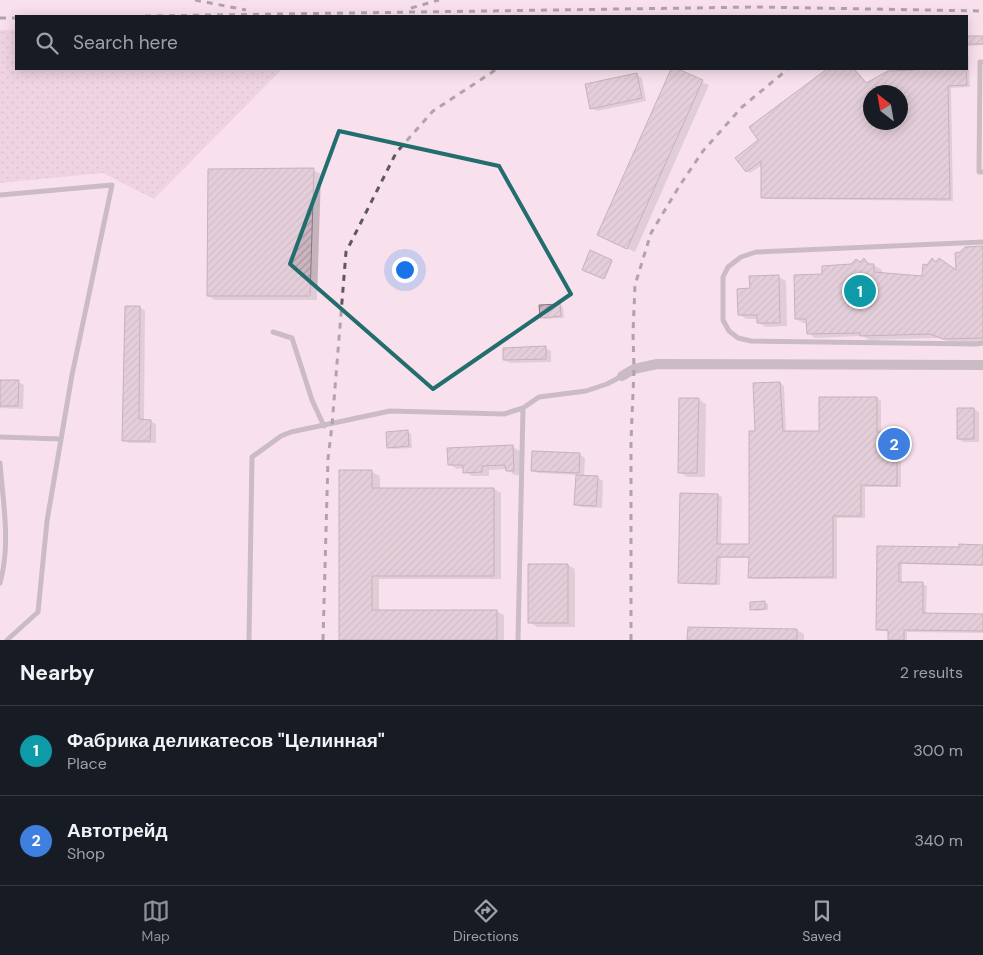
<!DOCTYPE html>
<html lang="en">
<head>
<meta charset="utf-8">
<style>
  :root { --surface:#171b24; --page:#20242c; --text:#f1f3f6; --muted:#9ea1a6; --line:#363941; --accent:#8c9099 }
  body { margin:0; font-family:"DM Sans",sans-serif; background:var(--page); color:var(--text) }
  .compass { position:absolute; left:863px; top:85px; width:45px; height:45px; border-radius:50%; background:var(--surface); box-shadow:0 2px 12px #0003; rotate:329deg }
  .you { position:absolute; left:404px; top:269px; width:18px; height:18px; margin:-12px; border:4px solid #fff; border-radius:50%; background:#1a73e8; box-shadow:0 0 0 8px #1a73e833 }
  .badge { display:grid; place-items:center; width:32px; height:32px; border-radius:50%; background:var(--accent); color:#fff; font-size:16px; font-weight:700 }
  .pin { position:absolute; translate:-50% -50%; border:2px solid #fff; box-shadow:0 1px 5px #0006 }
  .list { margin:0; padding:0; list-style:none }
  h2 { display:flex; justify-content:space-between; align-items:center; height:65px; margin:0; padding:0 20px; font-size:21px }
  h2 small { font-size:16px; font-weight:400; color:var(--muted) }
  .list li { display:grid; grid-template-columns:32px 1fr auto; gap:15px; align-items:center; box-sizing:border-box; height:90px; padding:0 20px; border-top:1px solid var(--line) }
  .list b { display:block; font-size:19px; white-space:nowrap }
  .list p { margin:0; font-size:16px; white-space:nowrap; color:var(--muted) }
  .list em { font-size:16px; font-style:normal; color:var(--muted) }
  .icon { flex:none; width:28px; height:28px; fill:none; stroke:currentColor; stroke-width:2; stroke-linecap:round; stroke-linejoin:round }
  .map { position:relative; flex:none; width:983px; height:640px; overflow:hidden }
  .search { position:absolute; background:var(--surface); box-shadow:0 2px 12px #0003; left:15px; right:15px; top:15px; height:55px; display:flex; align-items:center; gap:12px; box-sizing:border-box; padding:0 18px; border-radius:0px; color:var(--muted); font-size:19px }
  .sheet { height:245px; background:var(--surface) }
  nav { display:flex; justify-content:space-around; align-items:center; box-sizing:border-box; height:70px; border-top:1px solid var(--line); background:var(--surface); font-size:14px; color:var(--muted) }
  nav a { display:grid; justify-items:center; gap:2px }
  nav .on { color:var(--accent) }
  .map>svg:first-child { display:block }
  .grass { fill:url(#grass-dots) }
  .shadow { fill:#0003; fill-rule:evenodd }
  .building { fill:url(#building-hatch); stroke:#897580; fill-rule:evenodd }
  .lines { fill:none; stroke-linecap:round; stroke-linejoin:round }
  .lane { stroke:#968d92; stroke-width:5 }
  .street { stroke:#968d92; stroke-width:10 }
  .rail { stroke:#61565c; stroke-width:3; stroke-dasharray:6 6; stroke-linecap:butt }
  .marked { fill:none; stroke:#226d6d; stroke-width:4; stroke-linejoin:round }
</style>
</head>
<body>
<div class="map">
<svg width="983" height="640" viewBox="0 0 983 640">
  <defs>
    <pattern id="grass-dots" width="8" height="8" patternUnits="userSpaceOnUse" patternTransform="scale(1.25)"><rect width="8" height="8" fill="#e5c0d4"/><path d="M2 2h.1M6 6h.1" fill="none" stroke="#bb9dad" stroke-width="1.8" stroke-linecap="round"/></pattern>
    <pattern id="building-hatch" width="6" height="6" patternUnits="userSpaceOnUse" patternTransform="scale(1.25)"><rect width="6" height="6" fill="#cbb5c0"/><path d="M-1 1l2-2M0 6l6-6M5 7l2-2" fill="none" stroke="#a6949d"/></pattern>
  </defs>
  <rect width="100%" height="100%" fill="#f8e1ed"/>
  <!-- grass -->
  <path class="grass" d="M 0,30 L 16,30 L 16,69 L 282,69 L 154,199 L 103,173 L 0,183 Z"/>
  <!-- shadow -->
  <path class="shadow" d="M 967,37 L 983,37 L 983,45 L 968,46 L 970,87 L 951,88 L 953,201 L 766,199 L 762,197 L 762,165 L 750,173 L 747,171 L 760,140 L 751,127 L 830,69 L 855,69 L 868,84 L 916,71 L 916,69 L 967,69 ZM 870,92 L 900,92 L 900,122 L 870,122 Z
    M 672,69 L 709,85 L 635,252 L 598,235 Z
    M 636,75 L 642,78 L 646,101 L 597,111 L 591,108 Z
    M 313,170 L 321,174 L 317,300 L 215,300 L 208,296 Z
    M 983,248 L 983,342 L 952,342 L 938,338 L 869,340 L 863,336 L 815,338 L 808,333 L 808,323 L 803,323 L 796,319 L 824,275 L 861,263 L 864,260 L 882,270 L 881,274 L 924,277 L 928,266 L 937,263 L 940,259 L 958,271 Z
    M 591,252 L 613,261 L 605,279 L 583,269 Z
    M 779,277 L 786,281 L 787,326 L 766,327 L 758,323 L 758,319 L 747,319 L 739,315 L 751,290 Z
    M 560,305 L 563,307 L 564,318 L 544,319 L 541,317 Z
    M 140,307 L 145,311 L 144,421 L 150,421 L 156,424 L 156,443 L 129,443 L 123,440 Z
    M 545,348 L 551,351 L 551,362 L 510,363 L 504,360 Z
    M 0,381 L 18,382 L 24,385 L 23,409 L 0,408 Z
    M 780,383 L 784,386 L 786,432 L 821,433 L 877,398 L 881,401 L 881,433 L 897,433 L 901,436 L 901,487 L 865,487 L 865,518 L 837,518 L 837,579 L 754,579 L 750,577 L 750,558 L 721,558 L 720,585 L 683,584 L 679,582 L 681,494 L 718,495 L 722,497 L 721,546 L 750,546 L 757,432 Z
    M 698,399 L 706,404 L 705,477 L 687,477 L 679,472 Z
    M 974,409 L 979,412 L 979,442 L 963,442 L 958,439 Z
    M 408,432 L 411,434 L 412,448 L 392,449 L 388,447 Z
    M 513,447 L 520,451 L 521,475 L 514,475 L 507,469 L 489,470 L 489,476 L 472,476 L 465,472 L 465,468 L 457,469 L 449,464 Z
    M 579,454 L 585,458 L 584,477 L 598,478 L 603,481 L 602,508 L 581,507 L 575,504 L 577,475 L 538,473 L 533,470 Z
    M 340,472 L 372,472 L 380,476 L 380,489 L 494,489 L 501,493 L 501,579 L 379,579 L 379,611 L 496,611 L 504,615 L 504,640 L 340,640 Z
    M 983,546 L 983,566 L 902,564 L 902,583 L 923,584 L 927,586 L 926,615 L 983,615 L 983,633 L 907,632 L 907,640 L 890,640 L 890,631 L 881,631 L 877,629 L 878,547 L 960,548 Z
    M 568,565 L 575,569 L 575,627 L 537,627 L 529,622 Z
    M 764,602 L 768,604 L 768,610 L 755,611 L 752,609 Z
    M 797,630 L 804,634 L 804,640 L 689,640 Z"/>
  <!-- building -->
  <path class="building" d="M 967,36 L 983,36 L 983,44 L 967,44 Z
    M 671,69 L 678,69 L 703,80 L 627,249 L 597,235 Z
    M 827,69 L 854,69 L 866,83 L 888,71 L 915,70 L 915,69 L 966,69 L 967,85 L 948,86 L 950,199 L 761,198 L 761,161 L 746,172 L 735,158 L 758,140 L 749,127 ZM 870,92 L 900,92 L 900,122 L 870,122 Z
    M 637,73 L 642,98 L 590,109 L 585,84 Z
    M 314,168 L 310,296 L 207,296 L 208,169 Z
    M 983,246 L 983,338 L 943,339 L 930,334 L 860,336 L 860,333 L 807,334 L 806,319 L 795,319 L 794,275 L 822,274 L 822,266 L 851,264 L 856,259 L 860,262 L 864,258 L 868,264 L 874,264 L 874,272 L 922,276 L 923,264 L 927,265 L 932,258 L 936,262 L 939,258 L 956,270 L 955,253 L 960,252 L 965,247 Z
    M 590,250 L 612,260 L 604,279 L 582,270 Z
    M 779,275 L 780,323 L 757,323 L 757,315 L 738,315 L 737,289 L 750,288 L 749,276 Z
    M 560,304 L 561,316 L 540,318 L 539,305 Z
    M 125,306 L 140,306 L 139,419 L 151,420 L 150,441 L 122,441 Z
    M 546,346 L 546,359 L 503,360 L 503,348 Z
    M 0,380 L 19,380 L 18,406 L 0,406 Z
    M 780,382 L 783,431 L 819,431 L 819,397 L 877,397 L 877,432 L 897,432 L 897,486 L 861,485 L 861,516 L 833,516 L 833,577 L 748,578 L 749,557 L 717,557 L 716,584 L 678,583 L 680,493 L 718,494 L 717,544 L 749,544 L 749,431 L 755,431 L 753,383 Z
    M 679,398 L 699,398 L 697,473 L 678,473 Z
    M 957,408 L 974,408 L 974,439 L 957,439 Z
    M 408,430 L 409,446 L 387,448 L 386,432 Z
    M 513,445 L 514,471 L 506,471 L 505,465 L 482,466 L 482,472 L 463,473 L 463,465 L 448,465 L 447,448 Z
    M 532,451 L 580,453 L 579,473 L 531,471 Z
    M 339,470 L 372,470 L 372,488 L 494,488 L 494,576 L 372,576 L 372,610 L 497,610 L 497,640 L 339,640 Z
    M 576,475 L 598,476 L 596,506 L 574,505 Z
    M 959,544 L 983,545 L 983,565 L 899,563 L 899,582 L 923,582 L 923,613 L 983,614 L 983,631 L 904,630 L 904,640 L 888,640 L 888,630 L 876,630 L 877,546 L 959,547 Z
    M 528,564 L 568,564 L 568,623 L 528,623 Z
    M 765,601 L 765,609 L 750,610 L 750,602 Z
    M 688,627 L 797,629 L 797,640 L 687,640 Z"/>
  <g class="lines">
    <!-- lane -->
    <path class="lane" d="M 983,62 L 980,62 L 979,172 L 983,172
      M 0,195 L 112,185 L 72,375 L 47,521 L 38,612 L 7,640
      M 983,242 L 756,252 L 741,257 L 728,267 L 723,277 L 723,320 L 729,331 L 738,338 L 751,341 L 976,344 L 983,343
      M 273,332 L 292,338 L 312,400 L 324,426
      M 0,437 L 61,439
      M 0,463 C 3,502 11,544 0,583
      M 249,640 L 252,457 L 281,436 L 291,432 L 390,411 L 504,414 L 523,408
      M 518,640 L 523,408 L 539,397 L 586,391 L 607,384 L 622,376"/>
    <!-- street -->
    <path class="street" d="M 622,376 L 634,369 L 657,364 L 983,365"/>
    <!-- rail -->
    <path class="rail" d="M 195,0 L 246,10
      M 411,8 L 439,0
      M 145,16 L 757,7 L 983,11
      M 0,18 L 16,18
      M 323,640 L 328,459 L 332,425 L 346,252 L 396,153 L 433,111 L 497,69
      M 631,640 L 631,441 L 634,369 L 633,333 L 635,285 L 651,233 L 680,185 L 703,151 L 742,107 L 788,69"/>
  </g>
  <!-- marked area -->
  <path d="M0 0H983V640H0ZM 339,131 L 499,166 L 571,294 L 433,389 L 290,264 Z" fill="#f8e1ed" fill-opacity=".55" fill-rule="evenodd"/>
  <path class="marked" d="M 339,131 L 499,166 L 571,294 L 433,389 L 290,264 Z"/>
</svg>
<svg class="compass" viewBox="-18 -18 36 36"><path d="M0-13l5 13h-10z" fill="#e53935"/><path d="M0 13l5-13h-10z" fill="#9ea1a6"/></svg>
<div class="you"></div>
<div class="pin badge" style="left:860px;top:291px;background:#0f9aa8">1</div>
<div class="pin badge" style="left:894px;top:444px;background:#3f7fe0">2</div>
<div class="search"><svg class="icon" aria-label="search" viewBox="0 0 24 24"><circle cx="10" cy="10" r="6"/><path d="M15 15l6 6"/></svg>Search here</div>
</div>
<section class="sheet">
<h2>Nearby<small>2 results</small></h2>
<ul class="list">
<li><span class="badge" style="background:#0f9aa8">1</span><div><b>Фабрика деликатесов &quot;Целинная&quot;</b><p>Place</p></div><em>300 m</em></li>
<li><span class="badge" style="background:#3f7fe0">2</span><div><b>Автотрейд</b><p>Shop</p></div><em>340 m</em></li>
</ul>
</section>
<nav>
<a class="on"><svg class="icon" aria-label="map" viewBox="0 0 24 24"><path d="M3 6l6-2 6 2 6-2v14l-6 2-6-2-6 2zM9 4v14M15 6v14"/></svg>Map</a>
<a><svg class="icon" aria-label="directions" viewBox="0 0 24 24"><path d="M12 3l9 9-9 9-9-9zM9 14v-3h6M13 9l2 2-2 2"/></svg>Directions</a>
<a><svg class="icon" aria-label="saved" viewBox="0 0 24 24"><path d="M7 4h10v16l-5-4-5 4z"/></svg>Saved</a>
</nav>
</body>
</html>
